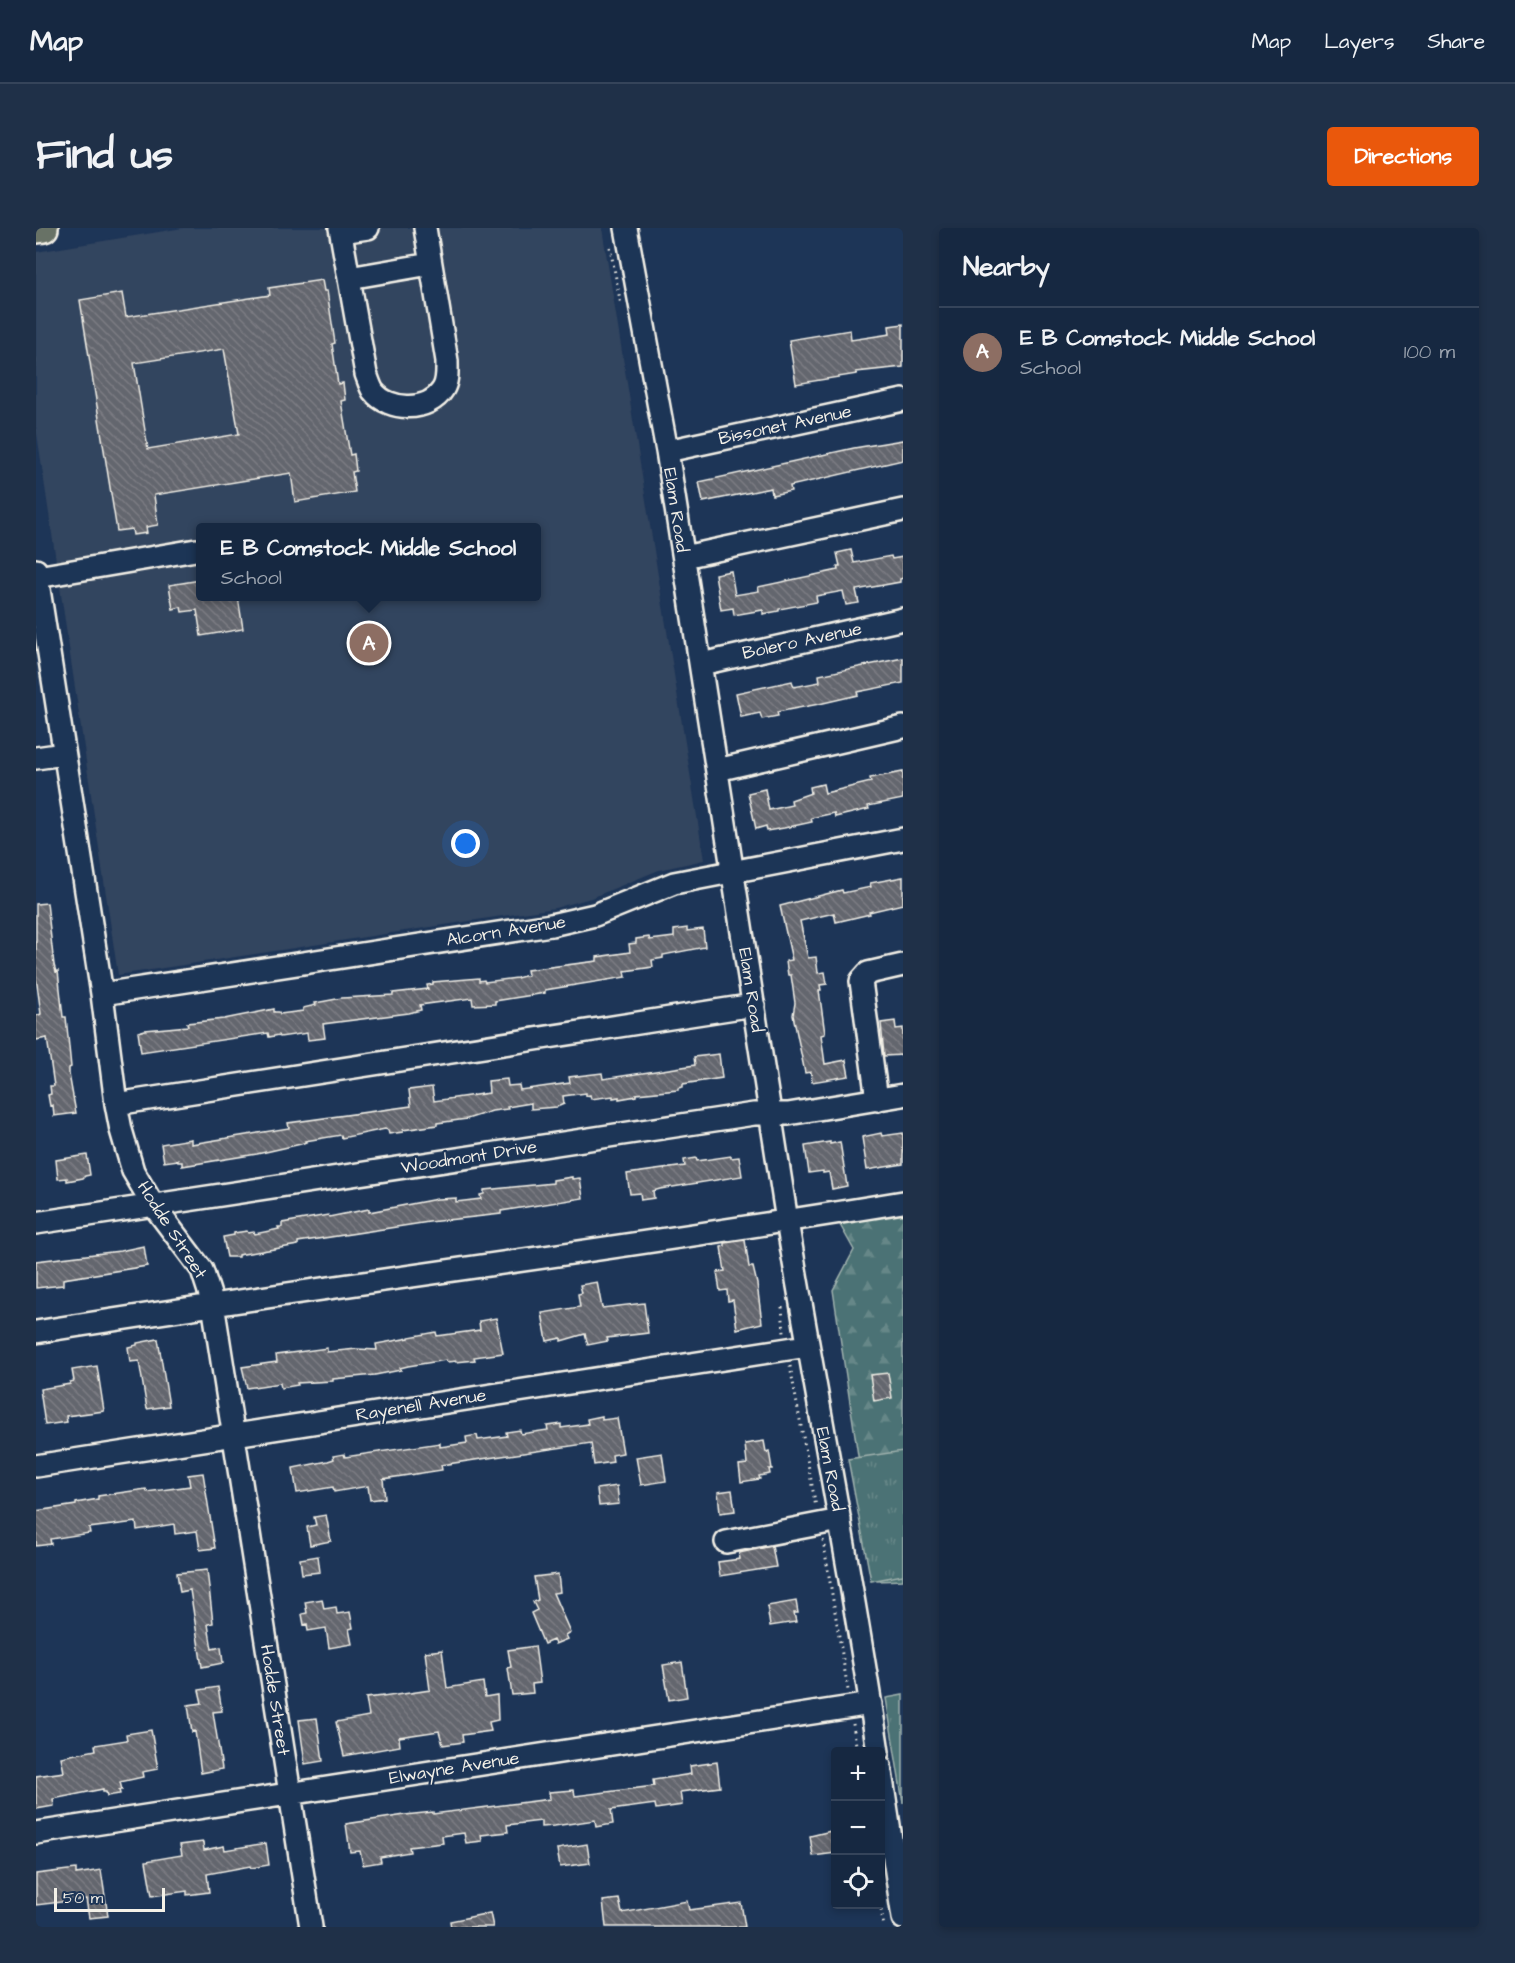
<!DOCTYPE html>
<html lang="en">
<head>
<meta charset="utf-8">
<style>
  :root { --surface:#162841; --page:#1f3048; --text:#f1f3f6; --muted:#9ea6b1; --line:#35445a; --accent:#ea580c }
  body { margin:0; font-family:"Architects Daughter",sans-serif; background:var(--page); color:var(--text) }
  .controls { position:absolute; right:18px; bottom:18px; display:grid; overflow:hidden; border-radius:6px; box-shadow:0 3px 9px #0003 }
  .controls button { width:54px; height:54px; display:grid; place-items:center; padding:0; border:0; border-bottom:2px solid var(--line); background:var(--surface); color:var(--text); font:30px sans-serif }
  .scale { position:absolute; left:18px; bottom:15px; width:111px; box-sizing:border-box; padding-left:6px; border:3px solid #f4f1e8; border-top:0; font-size:16px; line-height:21px; white-space:nowrap; color:#f4f1e8; -webkit-text-stroke:4px #1d3557; paint-order:stroke }
  .you { position:absolute; left:430px; top:616px; width:21px; height:21px; margin:-15px; border:4px solid #fff; border-radius:50%; background:#1a73e8; box-shadow:0 0 0 9px #1a73e833 }
  .badge { display:grid; place-items:center; width:39px; height:39px; border-radius:50%; background:var(--accent); color:#fff; font-size:20px; font-weight:700 }
  .pin { position:absolute; translate:-50% -50%; border:3px solid #fff; box-shadow:0 2px 6px #0006 }
  .popup { position:absolute; left:160px; top:295px; width:345px; height:78px; box-sizing:border-box; display:grid; place-content:center; border-radius:6px; background:var(--surface); filter:drop-shadow(0 2px 4px #0005); font-size:20px; white-space:nowrap; color:var(--muted) }
  .popup b { font-size:22px; color:var(--text) }
  .popup::after { content:''; position:absolute; left:50%; top:100%; margin-left:-12px; border:12px solid transparent; border-top-color:var(--surface) }
  .list { margin:0; padding:0; list-style:none }
  h2 { display:flex; justify-content:space-between; align-items:center; height:78px; margin:0; padding:0 24px; font-size:26px }
  h2 small { font-size:20px; font-weight:400; color:var(--muted) }
  .list li { display:grid; grid-template-columns:39px 1fr auto; gap:18px; align-items:center; box-sizing:border-box; height:90px; padding:0 24px; border-top:2px solid var(--line) }
  .list b { display:block; font-size:22px; white-space:nowrap }
  .list p { margin:0; font-size:20px; white-space:nowrap; color:var(--muted) }
  .list em { font-size:20px; font-style:normal; color:var(--muted) }
  .icon { flex:none; width:33px; height:33px; fill:none; stroke:currentColor; stroke-width:2; stroke-linecap:round; stroke-linejoin:round }
  .map { position:relative; flex:none; width:867px; height:1699px; overflow:hidden; border-radius:6px }
  header { display:flex; align-items:center; gap:36px; box-sizing:border-box; height:84px; padding:0 30px; background:var(--surface); border-bottom:2px solid var(--line) }
  header strong { font-size:28px }
  nav { display:flex; gap:33px; margin-inline-start:auto; font-size:21px }
  .intro { display:flex; align-items:center; justify-content:space-between; box-sizing:border-box; height:144px; padding:0 36px }
  h1 { margin:0; font-size:42px }
  .button { padding:15px 27px; border-radius:6px; background:var(--accent); color:#fff; font-size:21px; font-weight:700 }
  main { display:flex; gap:36px; padding:0 36px }
  aside { flex:1; background:var(--surface); border-radius:6px; box-shadow:0 3px 9px #0003 }
  .map>svg:first-child { display:block }
  .built { fill:#32445e; fill-rule:evenodd }
  .forest { fill:url(#forest-firs); stroke:#a0b2ae; stroke-width:1.5 }
  .park { fill:url(#park-tufts); stroke:#a0b2ae; stroke-width:1.5 }
  .building { fill:url(#building-back-hatch); stroke:#f4f1e8; stroke-width:1.5; fill-rule:evenodd }
  .lines { fill:none; stroke-linecap:round; stroke-linejoin:round }
  .minor-casing { stroke:#f4f1e8; stroke-width:26 }
  .major-casing { stroke:#f4f1e8; stroke-width:32 }
  .path { stroke:#f4f1e8; stroke-width:3; stroke-dasharray:1.5 4.5; stroke-linecap:butt }
  .minor { stroke:#1d3557; stroke-width:21 }
  .major { stroke:#687266; stroke-width:27 }
  .labels { text-anchor:middle; dominant-baseline:central; stroke-width:4.5; stroke-linejoin:round; paint-order:stroke }
  .street-label { font-size:18px; fill:#f4f1e8; stroke:#1d3557 }
</style>
</head>
<body>
<header>
<strong>Map</strong>
<nav><a>Map</a><a>Layers</a><a>Share</a></nav>
</header>
<div class="intro"><h1>Find us</h1><a class="button">Directions</a></div>
<main>
<div class="map">
<svg width="867" height="1699" viewBox="0 0 867 1699">
  <defs>
    <pattern id="forest-firs" width="22" height="20" patternUnits="userSpaceOnUse" patternTransform="scale(1.5)"><rect width="22" height="20" fill="#4c7274"/><path d="M5 1l3.5 6h-7zM16 11l3.5 6h-7z" fill="#668788"/></pattern>
    <pattern id="park-tufts" width="24" height="20" patternUnits="userSpaceOnUse" patternTransform="scale(1.5)"><rect width="24" height="20" fill="#4c7274"/><path d="M3 7l-1-3M5 7V3M7 7l1-3M15 17l-1-3M17 17v-4M19 17l1-3" fill="none" stroke="#668788"/></pattern>
    <pattern id="building-back-hatch" width="6" height="6" patternUnits="userSpaceOnUse" patternTransform="scale(1.5)"><rect width="6" height="6" fill="#64666e"/><path d="M-1 5l2 2M0 0l6 6M5-1l2 2" fill="none" stroke="#7b7c83"/></pattern>
  </defs>
  <rect width="100%" height="100%" fill="#1d3557"/>
  <filter id="ink" filterUnits="userSpaceOnUse"><feTurbulence type="fractalNoise" baseFrequency=".0167" numOctaves="2"/><feDisplacementMap in="SourceGraphic" scale="12" xChannelSelector="R" yChannelSelector="G"/><feConvolveMatrix kernelMatrix="1 2 1 2 8 2 1 2 1" color-interpolation-filters="sRGB"/></filter>
  <g filter="url(#ink)">
    <!-- built -->
    <path class="built" d="M 147,0 L 566,0 L 668,632 L 623,642 L 555,670 L 519,680 L 82,747 L 0,199 L 0,24 ZM 165,300 L 501,300 L 501,368 L 165,368 Z"/>
    <!-- forest -->
    <path class="forest" d="M 867,973 L 867,1352 L 841,1353 L 797,1062 L 818,1022 L 794,979 Z"/>
    <!-- park -->
    <path class="park" d="M 867,1223 L 867,1347 L 835,1353 L 812,1231 Z
      M 867,1467 L 867,1575 L 850,1470 Z"/>
    <!-- building -->
    <path class="building" d="M 286,52 L 288,63 L 291,63 L 299,115 L 296,116 L 302,156 L 307,155 L 309,172 L 305,173 L 314,227 L 318,226 L 320,243 L 316,244 L 319,264 L 259,274 L 255,245 L 118,267 L 122,297 L 110,299 L 111,305 L 97,307 L 96,301 L 81,303 L 44,72 L 86,65 L 90,89 L 234,67 L 233,60 ZM 188,121 L 203,206 L 112,221 L 98,135 Z
      M 867,96 L 867,139 L 820,144 L 821,146 L 760,156 L 753,112 L 814,102 L 815,112 L 854,106 L 853,98 Z
      M 867,212 L 867,232 L 754,258 L 755,263 L 736,267 L 735,260 L 667,274 L 663,254 L 818,220 Z
      M 815,322 L 818,335 L 855,328 L 856,331 L 867,329 L 867,350 L 864,351 L 864,354 L 820,362 L 823,375 L 810,377 L 807,363 L 780,368 L 781,374 L 743,381 L 743,383 L 727,386 L 727,382 L 698,387 L 697,380 L 685,382 L 679,346 L 695,343 L 699,367 L 723,363 L 722,359 L 802,342 L 801,338 L 804,338 L 801,325 Z
      M 165,352 L 165,369 L 202,369 L 207,401 L 165,408 L 161,382 L 146,384 L 145,379 L 137,381 L 133,357 Z
      M 867,430 L 867,455 L 821,464 L 822,467 L 783,476 L 741,484 L 742,488 L 726,491 L 724,485 L 705,489 L 700,465 L 756,453 L 758,459 L 784,454 L 783,447 Z
      M 867,544 L 867,571 L 832,578 L 833,581 L 799,589 L 798,585 L 775,590 L 776,594 L 748,600 L 731,603 L 730,598 L 720,601 L 712,565 L 729,561 L 733,582 L 756,577 L 755,572 L 775,565 L 774,559 L 787,556 L 789,565 L 835,554 L 834,550 Z
      M 867,649 L 867,676 L 833,684 L 834,686 L 800,694 L 798,685 L 764,693 L 772,730 L 780,729 L 782,745 L 789,744 L 791,756 L 784,757 L 785,762 L 783,762 L 789,806 L 785,807 L 789,836 L 810,832 L 813,848 L 776,854 L 775,844 L 769,845 L 757,787 L 759,775 L 755,747 L 752,747 L 750,733 L 756,732 L 744,678 L 794,665 L 806,662 L 807,665 L 835,659 L 834,655 Z
      M 11,675 L 18,737 L 20,744 L 22,743 L 27,789 L 30,789 L 35,839 L 33,840 L 33,846 L 40,885 L 18,888 L 17,877 L 14,878 L 12,867 L 15,866 L 14,858 L 18,858 L 11,810 L 0,812 L 0,788 L 5,786 L 0,749 L 0,676 Z
      M 651,700 L 651,703 L 667,701 L 669,719 L 627,727 L 627,730 L 616,732 L 617,739 L 589,743 L 590,749 L 509,762 L 509,765 L 459,773 L 459,776 L 437,777 L 436,770 L 384,777 L 385,782 L 373,785 L 287,796 L 289,810 L 272,812 L 271,805 L 244,809 L 243,807 L 233,809 L 232,805 L 105,824 L 102,804 L 109,802 L 152,798 L 151,795 L 188,791 L 238,781 L 238,784 L 243,784 L 244,786 L 267,783 L 267,780 L 280,777 L 279,775 L 306,770 L 357,767 L 357,765 L 392,761 L 391,757 L 397,756 L 397,754 L 443,750 L 443,753 L 448,752 L 449,754 L 481,750 L 492,747 L 491,742 L 561,733 L 561,729 L 594,724 L 593,716 L 600,715 L 600,711 L 613,709 L 614,712 L 638,709 L 638,702 Z
      M 859,793 L 860,801 L 867,800 L 867,827 L 848,828 L 845,795 Z
      M 683,826 L 686,850 L 647,856 L 647,859 L 642,860 L 642,862 L 600,866 L 600,868 L 583,871 L 583,869 L 577,870 L 577,868 L 555,871 L 554,867 L 550,868 L 550,865 L 527,868 L 528,876 L 521,879 L 495,881 L 495,875 L 471,879 L 472,881 L 456,883 L 431,891 L 401,895 L 401,897 L 367,902 L 367,904 L 353,906 L 352,902 L 349,901 L 306,910 L 305,907 L 269,913 L 270,914 L 265,916 L 221,926 L 146,938 L 146,934 L 142,934 L 142,932 L 128,934 L 125,916 L 155,911 L 155,916 L 253,900 L 252,895 L 375,878 L 373,862 L 396,859 L 398,873 L 453,865 L 452,853 L 471,851 L 472,858 L 483,857 L 484,862 L 534,855 L 533,849 L 566,845 L 567,851 L 659,837 L 658,829 Z
      M 845,905 L 846,908 L 867,905 L 867,936 L 831,942 L 826,909 Z
      M 794,914 L 794,916 L 804,914 L 811,958 L 796,961 L 793,944 L 787,945 L 787,943 L 773,945 L 769,918 Z
      M 51,927 L 54,947 L 49,948 L 47,950 L 31,953 L 31,950 L 22,951 L 20,932 Z
      M 695,928 L 695,930 L 703,929 L 706,948 L 624,961 L 617,963 L 618,970 L 605,972 L 604,965 L 594,966 L 591,946 L 649,938 L 648,932 L 660,930 L 661,933 Z
      M 536,949 L 536,951 L 544,950 L 547,970 L 465,983 L 465,986 L 393,994 L 262,1014 L 262,1017 L 202,1027 L 202,1029 L 191,1029 L 187,1009 L 198,1007 L 198,1005 L 211,1003 L 212,1005 L 218,1004 L 219,1006 L 243,1001 L 242,999 L 246,999 L 246,995 L 292,987 L 293,989 L 333,981 L 333,984 L 401,971 L 420,970 L 420,974 L 445,971 L 444,967 L 448,966 L 448,962 L 517,955 L 517,952 Z
      M 709,1012 L 713,1039 L 717,1039 L 721,1056 L 726,1095 L 701,1101 L 697,1072 L 692,1073 L 691,1062 L 684,1063 L 681,1044 L 689,1043 L 685,1019 L 689,1018 L 689,1015 Z
      M 108,1018 L 111,1038 L 27,1051 L 27,1057 L 0,1060 L 0,1033 L 84,1023 Z
      M 561,1054 L 566,1080 L 608,1075 L 612,1105 L 571,1110 L 572,1113 L 552,1117 L 549,1106 L 525,1113 L 525,1110 L 511,1113 L 506,1085 L 544,1079 L 542,1066 L 546,1065 L 544,1057 Z
      M 460,1090 L 467,1125 L 438,1129 L 439,1132 L 420,1134 L 420,1133 L 411,1134 L 410,1132 L 372,1138 L 364,1140 L 365,1142 L 339,1147 L 297,1151 L 297,1153 L 261,1155 L 262,1157 L 245,1160 L 244,1155 L 211,1160 L 206,1139 L 241,1134 L 240,1127 L 291,1120 L 291,1124 L 321,1121 L 341,1122 L 340,1116 L 373,1110 L 373,1109 L 400,1104 L 401,1108 L 444,1102 L 443,1093 Z
      M 122,1111 L 133,1178 L 111,1181 L 103,1133 L 94,1134 L 92,1119 L 101,1117 L 101,1115 Z
      M 61,1138 L 68,1183 L 30,1188 L 31,1194 L 9,1197 L 4,1161 L 34,1156 L 34,1154 L 38,1153 L 36,1142 Z
      M 852,1145 L 856,1170 L 838,1173 L 834,1147 Z
      M 566,1188 L 566,1192 L 581,1190 L 587,1225 L 576,1227 L 577,1234 L 558,1237 L 555,1215 L 405,1237 L 406,1242 L 347,1251 L 349,1270 L 334,1272 L 332,1258 L 298,1264 L 297,1259 L 261,1265 L 257,1240 L 292,1233 L 298,1231 L 297,1228 L 308,1226 L 309,1229 L 404,1215 L 404,1219 L 431,1215 L 430,1209 L 441,1207 L 442,1212 L 471,1208 L 470,1204 L 484,1202 L 485,1206 L 512,1202 L 511,1198 L 525,1196 L 525,1200 L 552,1196 L 551,1191 Z
      M 728,1213 L 730,1224 L 733,1223 L 736,1241 L 733,1241 L 734,1246 L 723,1248 L 724,1251 L 705,1254 L 703,1237 L 711,1236 L 709,1216 Z
      M 626,1225 L 630,1253 L 605,1257 L 600,1229 Z
      M 167,1245 L 179,1320 L 164,1322 L 161,1303 L 139,1306 L 138,1296 L 101,1302 L 100,1294 L 53,1300 L 54,1305 L 14,1311 L 15,1316 L 0,1318 L 0,1283 L 40,1277 L 40,1275 L 62,1271 L 62,1268 L 110,1261 L 111,1264 L 154,1258 L 152,1247 Z
      M 581,1258 L 583,1276 L 563,1278 L 561,1261 Z
      M 696,1262 L 699,1283 L 684,1285 L 682,1264 Z
      M 290,1287 L 295,1313 L 274,1317 L 271,1299 L 280,1297 L 278,1289 Z
      M 736,1318 L 740,1339 L 684,1348 L 682,1334 L 704,1331 L 703,1325 Z
      M 282,1328 L 284,1344 L 266,1346 L 264,1331 Z
      M 171,1342 L 177,1395 L 172,1396 L 174,1409 L 176,1421 L 185,1419 L 187,1435 L 166,1439 L 154,1362 L 144,1364 L 141,1345 Z
      M 522,1346 L 524,1364 L 517,1365 L 534,1404 L 529,1407 L 531,1411 L 519,1416 L 517,1412 L 508,1416 L 495,1385 L 501,1382 L 497,1374 L 502,1372 L 498,1349 Z
      M 286,1371 L 288,1381 L 300,1379 L 301,1386 L 314,1384 L 317,1400 L 313,1401 L 316,1416 L 293,1420 L 290,1400 L 272,1403 L 271,1396 L 268,1397 L 266,1386 L 271,1385 L 269,1374 Z
      M 760,1373 L 762,1385 L 758,1385 L 760,1394 L 734,1398 L 731,1378 Z
      M 499,1418 L 504,1455 L 496,1456 L 497,1465 L 476,1467 L 472,1440 L 475,1439 L 472,1422 Z
      M 406,1422 L 411,1460 L 447,1454 L 449,1469 L 461,1467 L 462,1492 L 453,1494 L 455,1503 L 426,1507 L 427,1514 L 407,1517 L 403,1503 L 363,1509 L 364,1518 L 308,1528 L 300,1494 L 333,1488 L 330,1470 L 347,1468 L 347,1469 L 394,1462 L 389,1424 Z
      M 646,1434 L 651,1469 L 633,1472 L 627,1437 Z
      M 182,1459 L 186,1483 L 177,1484 L 186,1541 L 165,1545 L 159,1503 L 156,1504 L 152,1477 L 166,1475 L 163,1462 Z
      M 281,1490 L 287,1533 L 269,1536 L 263,1492 Z
      M 115,1502 L 122,1541 L 106,1544 L 107,1549 L 84,1554 L 86,1562 L 83,1562 L 84,1566 L 71,1568 L 70,1564 L 67,1564 L 67,1561 L 17,1571 L 18,1578 L 0,1581 L 0,1548 L 28,1544 L 25,1529 L 60,1522 L 59,1517 L 91,1512 L 90,1506 Z
      M 681,1534 L 684,1559 L 644,1564 L 646,1577 L 620,1581 L 619,1576 L 575,1582 L 577,1596 L 560,1599 L 559,1592 L 518,1598 L 505,1599 L 505,1593 L 471,1597 L 472,1604 L 445,1607 L 446,1613 L 430,1615 L 428,1605 L 406,1608 L 407,1615 L 373,1619 L 374,1624 L 344,1629 L 345,1634 L 327,1637 L 324,1623 L 314,1624 L 310,1596 L 369,1587 L 397,1584 L 397,1586 L 514,1571 L 513,1564 L 538,1562 L 539,1568 L 618,1558 L 617,1552 L 655,1546 L 654,1538 Z
      M 795,1603 L 796,1610 L 800,1609 L 800,1625 L 777,1628 L 774,1608 Z
      M 167,1614 L 168,1622 L 188,1618 L 189,1622 L 230,1615 L 233,1637 L 215,1640 L 214,1638 L 171,1646 L 173,1664 L 151,1667 L 151,1663 L 116,1668 L 110,1633 L 146,1627 L 144,1617 Z
      M 551,1616 L 554,1635 L 524,1639 L 521,1621 Z
      M 40,1641 L 40,1646 L 65,1642 L 72,1688 L 53,1690 L 50,1671 L 0,1677 L 0,1646 Z
      M 583,1671 L 586,1685 L 651,1673 L 653,1682 L 705,1675 L 709,1699 L 570,1699 L 567,1673 Z
      M 454,1685 L 457,1699 L 415,1699 L 414,1693 Z"/>
    <g class="lines">
      <defs>
        <path id="minor" d="M 304,0 L 330,146 C 332,151 334,158 337,163 C 353,184 393,184 407,161 C 412,153 411,143 411,133 L 389,0
          M 590,0 L 631,223 L 751,993 C 780,1170 816,1346 842,1524
          M 305,4 L 332,0
          M 313,50 L 394,36
          M 631,223 L 867,172
          M 648,329 L 867,282
          M 0,342 L 66,766 L 80,876 L 85,902 L 97,943 L 117,977 L 166,1042 L 177,1076 L 275,1699
          M 1,349 L 160,322
          M 665,436 L 867,391
          M 0,530 L 28,526
          M 681,542 L 867,499
          M 66,766 L 515,697 L 559,687 L 638,655 L 867,611
          M 841,872 L 825,753 L 832,745 L 867,737
          M 80,876 L 718,777
          M 0,995 L 718,886 L 752,886 L 867,867
          M 0,1104 C 289,1058 579,1022 867,974
          M 0,1238 L 771,1118
          M 690,1314 L 804,1292
          M 844,1538 L 867,1690
          M 0,1605 L 835,1476"/>
        <path id="major" d="M 0,1 L 8,0"/>
      </defs>
      <!-- minor casing -->
      <use href="#minor" class="minor-casing"/>
      <!-- major casing -->
      <use href="#major" class="major-casing"/>
      <!-- path -->
      <path class="path" d="M 574,19 L 585,77
        M 746,1079 L 748,1105
        M 754,1138 L 780,1279
        M 787,1312 L 812,1462
        M 817,1496 L 821,1524
        M 844,1676 L 848,1699"/>
      <!-- minor -->
      <use href="#minor" class="minor"/>
      <!-- major -->
      <use href="#major" class="major"/>
    </g>
  </g>
  <g class="labels">
    <!-- street labels -->
    <g class="street-label">
      <text transform="translate(749 197) rotate(-12)">Bissonet Avenue</text>
      <text transform="translate(640 282) rotate(81)">Elam Road</text>
      <text transform="translate(766 413) rotate(-12)">Bolero Avenue</text>
      <text transform="translate(470 703) rotate(-9)">Alcorn Avenue</text>
      <text transform="translate(715 762) rotate(81)">Elam Road</text>
      <text transform="translate(433 929) rotate(-9)">Woodmont Drive</text>
      <text transform="translate(136 1002) rotate(57)">Hodde Street</text>
      <text transform="translate(385 1177) rotate(-9)">Rayenell Avenue</text>
      <text transform="translate(794 1241) rotate(79)">Elam Road</text>
      <text transform="translate(239 1472) rotate(81)">Hodde Street</text>
      <text transform="translate(418 1540) rotate(-9)">Elwayne Avenue</text>
    </g>
  </g>
</svg>
<div class="controls">
<button>+</button>
<button>−</button>
<button><svg class="icon" aria-label="locate" viewBox="0 0 24 24"><circle cx="12" cy="12" r="6"/><path d="M12 2v4M12 18v4M2 12h4M18 12h4"/></svg></button>
</div>
<div class="scale">50 m</div>
<div class="you"></div>
<div class="pin badge" style="left:333px;top:415px;background:#8d6e63">A</div>
<div class="popup"><b>E B Comstock Middle School</b>School</div>
</div>
<aside>
<h2>Nearby<small></small></h2>
<ul class="list">
<li><span class="badge" style="background:#8d6e63">A</span><div><b>E B Comstock Middle School</b><p>School</p></div><em>100 m</em></li>
</ul>
</aside>
</main>
</body>
</html>
